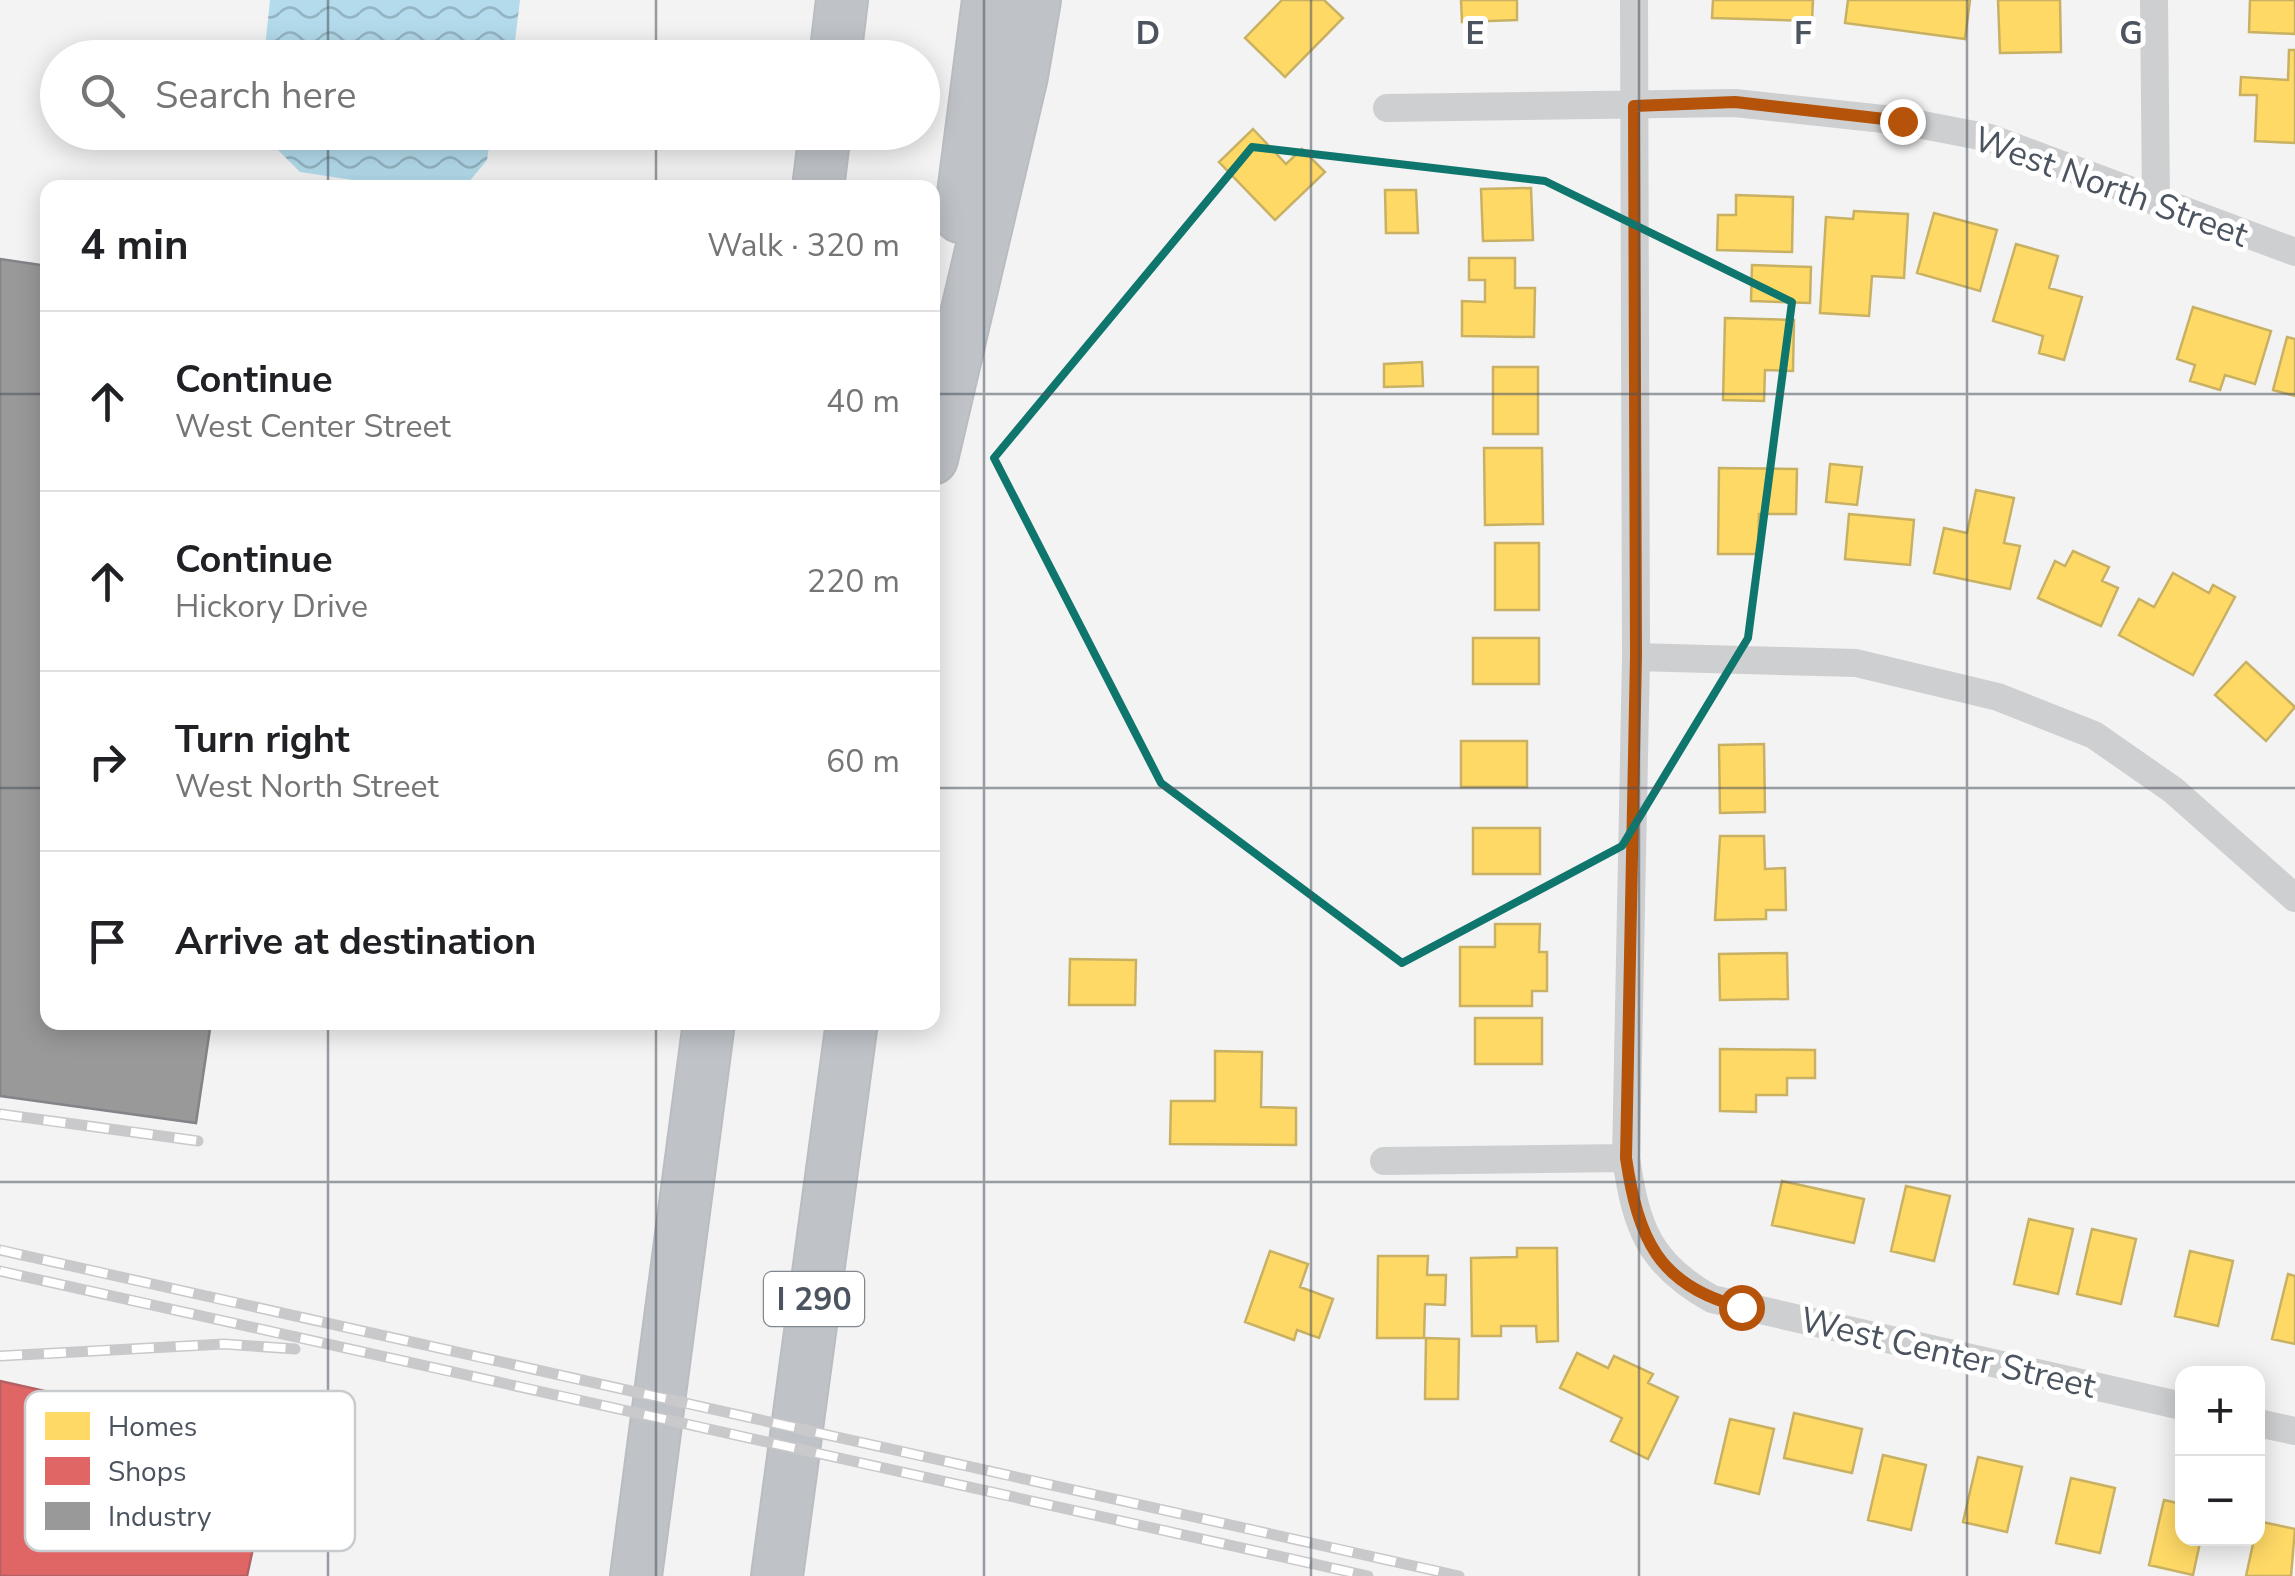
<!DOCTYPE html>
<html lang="en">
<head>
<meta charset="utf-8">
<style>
  :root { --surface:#fff; --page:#f6f6f6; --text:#202124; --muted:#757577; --line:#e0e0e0 }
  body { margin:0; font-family:"Nunito Sans",sans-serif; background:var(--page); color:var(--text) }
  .controls { position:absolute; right:30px; bottom:30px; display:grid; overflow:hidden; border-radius:20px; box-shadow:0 5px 25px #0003 }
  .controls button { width:90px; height:90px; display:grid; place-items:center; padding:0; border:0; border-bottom:2px solid var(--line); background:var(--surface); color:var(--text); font:50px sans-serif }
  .stop { position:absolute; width:30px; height:30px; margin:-22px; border:8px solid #b45309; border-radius:50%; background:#fff }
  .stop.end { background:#b45309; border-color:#fff; box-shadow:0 2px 10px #0008 }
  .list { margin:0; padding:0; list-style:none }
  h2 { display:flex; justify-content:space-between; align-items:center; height:130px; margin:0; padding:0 40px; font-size:42px }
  h2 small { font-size:32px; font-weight:400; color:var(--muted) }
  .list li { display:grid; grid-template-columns:65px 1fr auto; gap:30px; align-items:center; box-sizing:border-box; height:180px; padding:0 40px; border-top:2px solid var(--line) }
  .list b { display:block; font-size:38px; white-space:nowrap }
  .list p { margin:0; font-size:32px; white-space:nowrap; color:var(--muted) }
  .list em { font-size:32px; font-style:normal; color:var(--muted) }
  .icon { flex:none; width:55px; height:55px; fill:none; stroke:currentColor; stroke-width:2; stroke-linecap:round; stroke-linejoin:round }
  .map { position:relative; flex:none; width:2295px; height:1576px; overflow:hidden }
  .search { position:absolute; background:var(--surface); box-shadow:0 5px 25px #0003; left:40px; top:40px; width:900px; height:110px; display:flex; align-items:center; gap:25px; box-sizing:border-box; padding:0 35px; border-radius:55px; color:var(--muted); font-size:38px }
  .panel { position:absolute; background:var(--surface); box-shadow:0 5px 25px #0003; left:40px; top:180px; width:900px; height:850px; border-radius:20px }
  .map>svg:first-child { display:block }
  .water { fill:url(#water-waves) }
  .homes { fill:#ffd966; stroke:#c9b164; stroke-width:2.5 }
  .shops { fill:#e06666; stroke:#b36164; stroke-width:2.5 }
  .industry { fill:#999; stroke:#828488; stroke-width:2.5 }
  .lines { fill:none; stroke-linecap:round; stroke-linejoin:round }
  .highway-casing { stroke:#b9bdc2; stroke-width:54 }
  .street { stroke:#cecfd1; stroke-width:28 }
  .highway { stroke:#bfc3c8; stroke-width:50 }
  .rail-casing { stroke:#c9c9cb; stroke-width:11 }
  .rail { stroke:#fff; stroke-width:8; stroke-dasharray:22; stroke-linecap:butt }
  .route { stroke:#b45309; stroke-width:12 }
  .marked { fill:none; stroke:#0f766e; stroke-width:8; stroke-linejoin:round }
  .grid { fill:none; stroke:#4b545f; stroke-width:2.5; stroke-opacity:0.55 }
  .labels { text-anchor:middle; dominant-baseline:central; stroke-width:10; stroke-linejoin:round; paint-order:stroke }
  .shield { fill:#fff; stroke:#81878f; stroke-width:2.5 }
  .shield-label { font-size:32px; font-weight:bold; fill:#4b545f }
  .street-label { font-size:35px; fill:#4b545f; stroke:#fff }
  .key { fill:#fff; stroke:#c9cccf; stroke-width:2.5 }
  .key-label { font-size:28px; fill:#4b545f }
  .grid-label { font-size:32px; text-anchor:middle; font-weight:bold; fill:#4b545f; stroke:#fff; stroke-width:10; stroke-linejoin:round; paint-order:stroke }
</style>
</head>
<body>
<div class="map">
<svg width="2295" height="1576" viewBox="0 0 2295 1576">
  <defs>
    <pattern id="water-waves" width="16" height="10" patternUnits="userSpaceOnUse" patternTransform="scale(2.5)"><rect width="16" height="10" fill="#b3dbeb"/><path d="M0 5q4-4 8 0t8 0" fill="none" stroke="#94b4c2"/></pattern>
  </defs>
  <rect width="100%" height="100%" fill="#f4f3f3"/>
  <!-- water -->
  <path class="water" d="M 270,0 L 520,0 L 513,58 L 264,57 Z
    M 261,133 L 491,133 L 487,160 L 468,183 L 399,187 L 300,172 Z"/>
  <!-- homes -->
  <path class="homes" d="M 1282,0 L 1324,0 L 1343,18 L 1285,77 L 1245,38 Z
    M 1461,0 L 1517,0 L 1517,20 L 1462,22 Z
    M 1713,0 L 1813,0 L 1812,21 L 1712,18 Z
    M 1848,0 L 1970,0 L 1965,39 L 1845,23 Z
    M 1998,0 L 2060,0 L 2061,52 L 2000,53 Z
    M 2250,0 L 2295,0 L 2295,34 L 2249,32 Z
    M 2289,50 L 2295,50 L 2295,143 L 2255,141 L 2257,95 L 2240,95 L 2241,77 L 2288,80 Z
    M 1253,129 L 1286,164 L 1302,149 L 1325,172 L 1275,220 L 1219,162 Z
    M 1531,188 L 1533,240 L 1483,241 L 1481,189 Z
    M 1385,190 L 1416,190 L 1418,233 L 1386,233 Z
    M 1736,195 L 1793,197 L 1792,252 L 1717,250 L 1718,215 L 1736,215 Z
    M 1854,211 L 1908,214 L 1904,278 L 1872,276 L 1869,316 L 1820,313 L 1826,217 L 1853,219 Z
    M 1934,213 L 1997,230 L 1980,291 L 1917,273 Z
    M 2016,244 L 2058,256 L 2049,288 L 2082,297 L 2064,360 L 2039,353 L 2043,336 L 1993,321 Z
    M 1469,258 L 1515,258 L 1515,288 L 1535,288 L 1534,337 L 1462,336 L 1462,301 L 1485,302 L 1485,280 L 1469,280 Z
    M 1752,265 L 1811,267 L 1810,303 L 1751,301 Z
    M 2193,307 L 2271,331 L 2255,384 L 2225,375 L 2220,390 L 2190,381 L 2195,365 L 2177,359 Z
    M 1725,318 L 1794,320 L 1793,371 L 1765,370 L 1764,401 L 1723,400 Z
    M 2287,337 L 2295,339 L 2295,396 L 2273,390 Z
    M 1422,362 L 1423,386 L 1384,387 L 1384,364 Z
    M 1493,367 L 1538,367 L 1538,434 L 1493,434 Z
    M 1484,448 L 1542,448 L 1543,524 L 1485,525 Z
    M 1830,464 L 1862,467 L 1857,505 L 1826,502 Z
    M 1719,468 L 1797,469 L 1796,514 L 1759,514 L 1758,554 L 1718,554 Z
    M 1976,490 L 2014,498 L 2004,543 L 2020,546 L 2010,589 L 1934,573 L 1944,528 L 1967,533 Z
    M 1849,514 L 1914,520 L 1910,565 L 1845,559 Z
    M 1495,543 L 1539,543 L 1539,610 L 1495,610 Z
    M 2073,551 L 2109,567 L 2102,581 L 2118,588 L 2101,626 L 2038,598 L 2055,561 L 2065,566 Z
    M 2173,573 L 2209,593 L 2213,585 L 2235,597 L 2193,675 L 2119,635 L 2139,599 L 2154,607 Z
    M 1473,638 L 1539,638 L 1539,684 L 1473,684 Z
    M 2246,662 L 2295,707 L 2266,741 L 2215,695 Z
    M 1461,741 L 1527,741 L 1527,787 L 1461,787 Z
    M 1764,744 L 1765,812 L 1720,813 L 1719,745 Z
    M 1473,828 L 1540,828 L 1540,874 L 1473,874 Z
    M 1720,836 L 1764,836 L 1765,869 L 1785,868 L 1786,910 L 1766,910 L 1766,919 L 1715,920 Z
    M 1495,924 L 1540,924 L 1539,952 L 1547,952 L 1547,991 L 1532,991 L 1532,1006 L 1460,1006 L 1460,947 L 1495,947 Z
    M 1787,953 L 1788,999 L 1720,1000 L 1719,954 Z
    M 1070,959 L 1136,960 L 1135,1005 L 1069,1005 Z
    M 1475,1018 L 1542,1018 L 1542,1064 L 1475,1064 Z
    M 1720,1049 L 1815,1050 L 1815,1078 L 1787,1078 L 1787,1095 L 1756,1095 L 1756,1112 L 1720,1111 Z
    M 1215,1051 L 1262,1052 L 1261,1107 L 1296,1108 L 1296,1145 L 1170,1144 L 1171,1101 L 1215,1101 Z
    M 1782,1181 L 1864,1199 L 1854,1243 L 1772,1225 Z
    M 1906,1186 L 1950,1196 L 1934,1261 L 1891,1251 Z
    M 2029,1219 L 2073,1229 L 2058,1294 L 2014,1284 Z
    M 2092,1229 L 2136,1239 L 2121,1304 L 2077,1294 Z
    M 1517,1248 L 1557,1248 L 1558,1341 L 1537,1342 L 1536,1326 L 1501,1326 L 1501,1336 L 1472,1336 L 1471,1258 L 1517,1257 Z
    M 1270,1251 L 1308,1264 L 1300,1287 L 1333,1299 L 1319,1338 L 1297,1330 L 1294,1340 L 1245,1322 Z
    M 2190,1251 L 2233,1261 L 2218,1326 L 2175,1316 Z
    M 1378,1256 L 1428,1256 L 1427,1275 L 1446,1275 L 1445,1305 L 1425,1304 L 1424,1338 L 1377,1338 Z
    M 2288,1274 L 2295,1276 L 2295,1344 L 2272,1339 Z
    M 1426,1338 L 1459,1339 L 1458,1399 L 1425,1399 Z
    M 1577,1353 L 1608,1368 L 1614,1356 L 1653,1374 L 1648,1383 L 1678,1397 L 1648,1459 L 1611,1441 L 1622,1418 L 1560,1388 Z
    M 1794,1413 L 1862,1429 L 1852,1473 L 1784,1458 Z
    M 1730,1419 L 1774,1429 L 1759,1494 L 1715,1483 Z
    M 1883,1455 L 1926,1465 L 1911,1530 L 1868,1520 Z
    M 1978,1457 L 2022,1467 L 2007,1532 L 1963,1522 Z
    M 2071,1478 L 2115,1488 L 2100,1553 L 2056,1543 Z
    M 2164,1500 L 2182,1504 L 2182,1538 L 2201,1538 L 2193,1575 L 2149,1565 Z
    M 2258,1521 L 2295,1529 L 2291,1576 L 2246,1576 Z"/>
  <!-- shops -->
  <path class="shops" d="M 0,1381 L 276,1443 L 247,1576 L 0,1576 Z"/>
  <!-- industry -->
  <path class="industry" d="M 0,259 L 48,266 L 48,1022 L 211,1022 L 196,1123 L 0,1096 Z"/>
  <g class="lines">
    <defs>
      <path id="highway" d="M 835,58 L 842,0
        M 818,188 L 825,132
        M 960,217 L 988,0
        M 932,459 L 1022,76 L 1035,0
        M 636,1576 L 709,1022
        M 777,1576 L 852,1022"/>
    </defs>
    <!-- highway casing -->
    <use href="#highway" class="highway-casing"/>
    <!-- street -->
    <path class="street" d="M 1634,0 L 1636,657 L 1626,1158 C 1636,1227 1649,1264 1712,1299 L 2182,1406
      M 2154,0 L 2156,202
      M 1387,108 L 1735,103 L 1902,121 L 1990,138 L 2295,252
      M 1636,657 L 1856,663 L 1998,697 L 2094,735 L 2173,790 L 2295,898
      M 1384,1161 L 1626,1158
      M 2258,1423 L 2295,1431"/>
    <!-- highway -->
    <use href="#highway" class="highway"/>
    <defs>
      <path id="rail" d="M 0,1114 L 198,1141
        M 0,1250 L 1459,1576
        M 0,1271 L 1368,1576
        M 0,1356 L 224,1344 L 295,1349"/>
    </defs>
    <!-- rail casing -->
    <use href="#rail" class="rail-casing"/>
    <!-- rail -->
    <use href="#rail" class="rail"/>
  </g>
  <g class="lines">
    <!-- route -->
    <path class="route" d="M 1741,1307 C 1658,1286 1638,1238 1626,1158 L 1636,656 L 1634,106 L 1735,102 L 1902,121"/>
  </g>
  <!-- marked area -->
  <path class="marked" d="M 1252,147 L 1545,181 L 1792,302 L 1748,638 L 1622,846 L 1402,963 L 1161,783 L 994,458 Z"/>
  <!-- grid -->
  <path class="grid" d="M 328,0 L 328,58M 656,0 L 656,58M 984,0 L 984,1576M 1311,0 L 1311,1576M 1639,0 L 1639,1576M 1967,0 L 1967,1576M 328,132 L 328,188M 656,132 L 656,188M 0,394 L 48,394M 932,394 L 2295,394M 0,788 L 48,788M 932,788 L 2295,788M 328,1022 L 328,1576M 656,1022 L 656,1576M 0,1182 L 2295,1182"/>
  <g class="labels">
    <!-- shield labels -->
    <rect class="shield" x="764" y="1272" width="100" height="54" rx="8"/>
    <g class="shield-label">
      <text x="814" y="1299">I 290</text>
    </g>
    <!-- street labels -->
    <g class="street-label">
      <text transform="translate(2111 187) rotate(20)">West North Street</text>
      <text transform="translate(1948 1353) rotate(13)">West Center Street</text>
    </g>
  </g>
  <!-- legend -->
  <rect x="25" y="1391" width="330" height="160" rx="15" class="key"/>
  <rect x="45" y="1412" width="45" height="28" fill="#ffd966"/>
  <rect x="45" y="1457" width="45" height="28" fill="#e06666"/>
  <rect x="45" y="1502" width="45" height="28" fill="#999"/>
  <g class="key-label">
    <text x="108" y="1436">Homes</text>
    <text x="108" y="1481">Shops</text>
    <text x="108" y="1526">Industry</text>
  </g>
  <g class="grid-label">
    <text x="1148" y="44">D</text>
    <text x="1475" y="44">E</text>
    <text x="1803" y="44">F</text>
    <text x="2131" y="44">G</text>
  </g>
</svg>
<div class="controls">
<button>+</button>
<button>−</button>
</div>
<div class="stop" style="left:1741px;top:1307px"></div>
<div class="stop end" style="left:1902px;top:121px"></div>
<div class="search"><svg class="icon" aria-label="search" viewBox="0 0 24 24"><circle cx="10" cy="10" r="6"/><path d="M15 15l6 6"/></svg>Search here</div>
<section class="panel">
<h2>4 min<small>Walk · 320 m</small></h2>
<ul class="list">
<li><svg class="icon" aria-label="ahead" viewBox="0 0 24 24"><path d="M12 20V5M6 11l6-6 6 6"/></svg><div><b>Continue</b><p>West Center Street</p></div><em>40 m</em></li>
<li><svg class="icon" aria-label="ahead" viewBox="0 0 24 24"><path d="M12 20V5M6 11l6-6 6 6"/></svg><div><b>Continue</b><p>Hickory Drive</p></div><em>220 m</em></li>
<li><svg class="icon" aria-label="right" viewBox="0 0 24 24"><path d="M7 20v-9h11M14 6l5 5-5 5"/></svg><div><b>Turn right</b><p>West North Street</p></div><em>60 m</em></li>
<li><svg class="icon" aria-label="arrive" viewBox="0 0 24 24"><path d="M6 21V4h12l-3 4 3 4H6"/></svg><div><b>Arrive at destination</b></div></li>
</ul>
</section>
</div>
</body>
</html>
